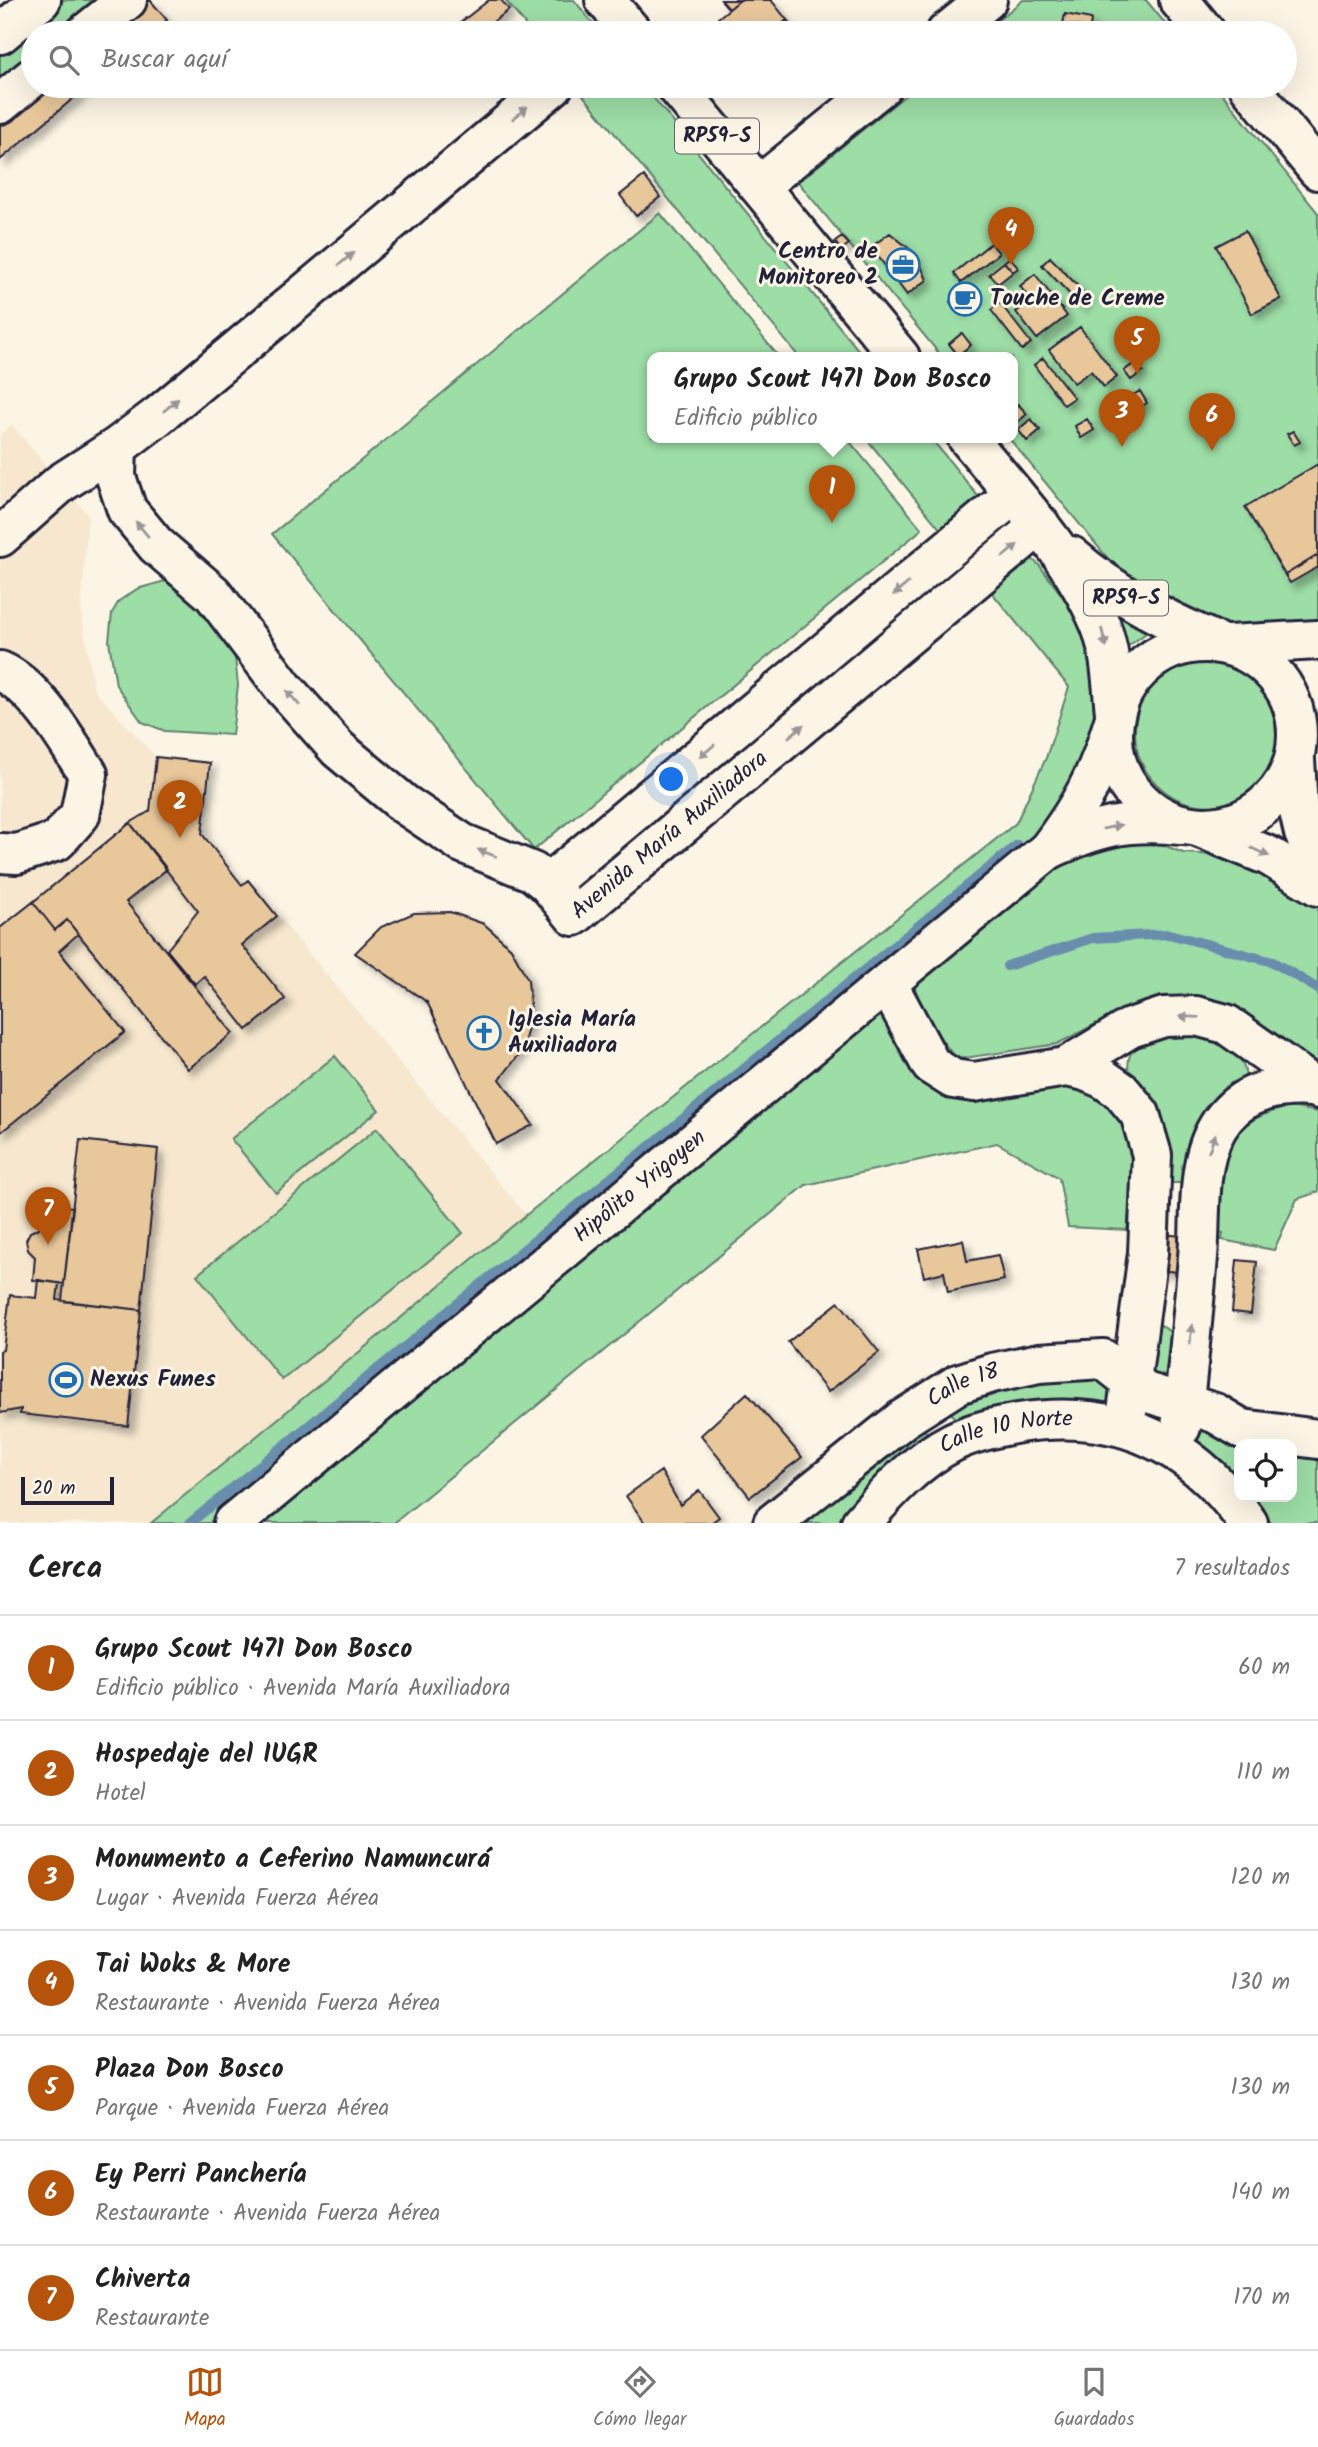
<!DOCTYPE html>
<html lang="es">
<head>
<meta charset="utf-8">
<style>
  :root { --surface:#fff; --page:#f6f6f6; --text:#222; --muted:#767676; --line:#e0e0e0; --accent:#b45309 }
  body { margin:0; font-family:Kalam,sans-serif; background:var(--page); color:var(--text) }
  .controls { position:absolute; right:21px; bottom:21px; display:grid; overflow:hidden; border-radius:14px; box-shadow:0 7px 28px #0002 }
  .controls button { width:63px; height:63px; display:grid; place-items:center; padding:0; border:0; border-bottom:2px solid var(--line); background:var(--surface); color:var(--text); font:35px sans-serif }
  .scale { position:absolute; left:21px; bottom:18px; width:93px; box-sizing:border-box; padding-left:7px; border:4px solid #22223b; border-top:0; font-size:19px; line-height:24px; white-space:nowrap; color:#22223b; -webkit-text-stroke:5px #fcf5e5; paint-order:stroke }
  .you { position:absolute; left:672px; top:780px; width:24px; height:24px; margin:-18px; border:5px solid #fff; border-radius:50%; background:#1a73e8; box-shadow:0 0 0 10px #1a73e833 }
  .badge { display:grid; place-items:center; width:46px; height:46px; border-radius:50%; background:var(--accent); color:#fff; font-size:23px; font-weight:700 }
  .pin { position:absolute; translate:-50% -58px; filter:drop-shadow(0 2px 4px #0008) }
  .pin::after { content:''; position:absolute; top:37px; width:24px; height:21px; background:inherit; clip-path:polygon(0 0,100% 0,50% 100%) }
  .popup { position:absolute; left:647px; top:352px; width:371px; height:91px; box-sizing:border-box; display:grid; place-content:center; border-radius:14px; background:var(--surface); filter:drop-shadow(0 2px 5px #0005); font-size:23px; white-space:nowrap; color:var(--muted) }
  .popup b { font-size:26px; color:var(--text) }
  .popup::after { content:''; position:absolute; left:50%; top:100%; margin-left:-14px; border:14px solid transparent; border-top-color:var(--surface) }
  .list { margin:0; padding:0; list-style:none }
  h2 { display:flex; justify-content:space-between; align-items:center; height:91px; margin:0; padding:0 28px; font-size:30px }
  h2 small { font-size:23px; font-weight:400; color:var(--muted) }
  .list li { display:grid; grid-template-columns:46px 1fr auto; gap:21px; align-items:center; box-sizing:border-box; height:105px; padding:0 28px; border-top:2px solid var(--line) }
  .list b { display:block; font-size:26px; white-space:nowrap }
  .list p { margin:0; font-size:23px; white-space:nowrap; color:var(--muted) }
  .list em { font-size:23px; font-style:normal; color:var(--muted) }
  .icon { flex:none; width:38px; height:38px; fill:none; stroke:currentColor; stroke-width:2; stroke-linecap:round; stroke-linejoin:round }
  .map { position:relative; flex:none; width:1318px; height:1523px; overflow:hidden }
  .search { position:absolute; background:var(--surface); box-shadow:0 7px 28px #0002; left:21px; right:21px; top:21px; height:77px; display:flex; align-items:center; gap:18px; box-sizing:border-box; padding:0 24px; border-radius:38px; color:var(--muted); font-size:26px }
  .sheet { height:826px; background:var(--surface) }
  nav { display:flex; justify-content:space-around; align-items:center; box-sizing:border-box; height:98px; border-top:2px solid var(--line); background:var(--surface); font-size:19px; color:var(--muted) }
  nav a { display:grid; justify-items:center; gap:4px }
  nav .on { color:var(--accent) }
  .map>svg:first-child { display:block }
  .built { fill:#f6e7ce }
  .green { fill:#9ddda6; stroke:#608070; stroke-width:2 }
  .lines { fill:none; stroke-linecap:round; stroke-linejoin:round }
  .stream { stroke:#698dad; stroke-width:10 }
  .building { fill:#e8c79a; stroke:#22223b; stroke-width:2; filter:url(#shadow) }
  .minor-casing { stroke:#22223b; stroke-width:44 }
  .major-casing { stroke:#22223b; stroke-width:44 }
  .minor { stroke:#fcf5e5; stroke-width:38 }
  .major { stroke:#fcf5e5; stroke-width:38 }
  .oneway { fill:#9a9698 }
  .labels { text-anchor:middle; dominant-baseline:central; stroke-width:6; stroke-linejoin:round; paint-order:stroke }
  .shield { fill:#fcf5e5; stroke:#63616e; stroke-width:2 }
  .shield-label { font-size:21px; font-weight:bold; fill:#22223b }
  .poi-label { font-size:23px; font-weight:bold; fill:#22223b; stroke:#fcf5e5; text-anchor:start }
  .street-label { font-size:23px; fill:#22223b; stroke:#fcf5e5 }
</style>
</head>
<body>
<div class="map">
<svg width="1318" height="1523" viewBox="0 0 1318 1523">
  <defs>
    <filter id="shadow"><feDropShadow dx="6" dy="6" stdDeviation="3.5" flood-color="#0004"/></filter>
  </defs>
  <rect width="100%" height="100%" fill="#fcf5e5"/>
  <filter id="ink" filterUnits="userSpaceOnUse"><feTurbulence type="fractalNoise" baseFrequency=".0143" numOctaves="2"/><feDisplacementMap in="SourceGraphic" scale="14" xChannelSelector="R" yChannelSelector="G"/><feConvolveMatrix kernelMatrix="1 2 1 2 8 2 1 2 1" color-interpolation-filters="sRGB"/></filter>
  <g filter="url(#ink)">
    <!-- built -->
    <path class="built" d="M 12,425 L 88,515 L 81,611 L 94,690 L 156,757 L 210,763 L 202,834 L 242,884 L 248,880 L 526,1215 L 151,1523 L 0,1523 L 0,435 Z"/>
    <!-- green -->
    <path class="green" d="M 62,0 L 104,0 L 65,33 L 33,33 L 33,60 L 0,88 L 0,51 Z
      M 505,0 L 574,0 L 594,25 L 595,32 L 532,33 Z
      M 1023,0 L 1146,0 L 1173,33 L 982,33 Z
      M 580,86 L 644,86 L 864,357 L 799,357 L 577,88 Z
      M 917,86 L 1216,86 L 1318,213 L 1318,634 L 1278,634 L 1203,619 L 1118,571 L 1008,437 L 1012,437 L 1012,357 L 942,357 L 798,182 Z
      M 660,213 L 779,357 L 652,357 L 652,437 L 846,437 L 922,529 L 534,850 L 272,534 Z
      M 865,437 L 930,437 L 982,501 L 949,540 Z
      M 1031,558 L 1039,565 L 1078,617 L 1088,635 L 1098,697 L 1089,755 L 1045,832 L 661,1145 L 209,1523 L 151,1523 L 526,1215 L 1016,823 L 1046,758 L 1069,687 L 988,588 L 1024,559 Z
      M 165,581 L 190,591 L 234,649 L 238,685 L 232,735 L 165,731 L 142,722 L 116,685 L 109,641 L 112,613 L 119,601 L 137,589 Z
      M 1110,611 L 1149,631 L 1120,652 Z
      M1135 732a74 74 0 1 1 148 0a74 74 0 1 1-148 0Z
      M 1151,840 L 1183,853 L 1247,857 L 1308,894 L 1318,907 L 1318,1069 L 1165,1002 L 1125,1009 L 1057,1044 L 958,1059 C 936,1038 923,1009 912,981 L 1032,880 L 1093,844 Z
      M 884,1011 L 904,1048 L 1056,1085 L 1081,1089 L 1101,1097 L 1119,1114 L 1135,1154 L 1127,1230 L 1068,1227 L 1059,1178 L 997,1143 L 806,1185 L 394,1523 L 260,1523 L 877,1013 Z
      M 1159,1035 C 1194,1036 1243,1033 1246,1079 L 1186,1179 L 1181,1183 L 1172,1183 L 1167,1179 L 1129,1077 C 1125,1050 1135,1042 1159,1035 Z
      M 335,1056 L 379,1110 L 276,1193 L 231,1139 Z
      M 1291,1107 L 1318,1112 L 1318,1192 L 1297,1199 L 1274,1250 L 1222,1240 L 1223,1233 L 1212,1232 C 1217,1168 1216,1121 1291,1107 Z
      M 377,1128 L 463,1233 L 282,1380 L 197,1275 Z
      M 1155,1325 L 1161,1325 L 1171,1333 L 1165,1379 L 1152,1385 L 1150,1330 Z
      M 1106,1374 L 1118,1389 L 1115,1405 L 965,1425 L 954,1418 L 950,1410 L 957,1399 L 998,1386 Z
      M 1206,1423 L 1239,1444 L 1239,1482 L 1222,1463 L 1194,1441 L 1195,1429 Z
      M 922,1427 L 929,1436 L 845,1523 L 795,1523 Z
      M 1292,1445 L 1318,1449 L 1318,1523 L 1271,1523 L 1252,1497 L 1292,1497 Z"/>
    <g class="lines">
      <!-- stream -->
      <path class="stream" d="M 1007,966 L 1093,938 L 1169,934 L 1273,962 L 1318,989
        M 190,1523 L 1017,845"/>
    </g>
    <!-- building -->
    <path class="building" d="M 150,0 L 167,20 L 151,33 L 111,33 Z
      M 489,0 L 501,0 L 509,10 L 478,33 L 470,33 L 461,22 Z
      M 721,0 L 740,0 L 729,9 Z
      M 740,0 L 771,0 L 787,20 L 770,33 L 731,33 L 718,18 Z
      M 1065,14 L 1091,19 L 1090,28 L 1063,24 Z
      M 787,20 L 798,33 L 770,33 Z
      M 48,86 L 88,86 L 0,160 L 0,126 Z
      M 644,176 L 660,197 L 636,216 L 620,195 Z
      M 1245,231 L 1281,299 L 1252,314 L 1216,246 Z
      M 890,233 L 913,252 L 919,261 L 927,280 L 907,295 L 871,247 Z
      M 842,237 L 849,244 L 841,250 L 835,242 Z
      M 991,243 L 999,253 L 961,283 L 954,273 Z
      M 1010,257 L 1018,268 L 1013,272 L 1004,262 Z
      M 1050,257 L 1088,297 L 1080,305 L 1042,265 Z
      M 1004,262 L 1013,272 L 998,284 L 989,274 Z
      M 1035,274 L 1067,316 L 1037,339 L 1016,312 L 1031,301 L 1020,286 Z
      M 971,286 L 979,296 L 959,312 L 950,302 Z
      M 1000,303 L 1031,343 L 1022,350 L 991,310 Z
      M 1080,327 L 1117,377 L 1104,387 L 1091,371 L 1074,383 L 1049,350 Z
      M 962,333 L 971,345 L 958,355 L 949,344 Z
      M 1043,358 L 1074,398 L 1064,405 L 1034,365 Z
      M 1136,362 L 1143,371 L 1131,380 L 1124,371 Z
      M 1140,391 L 1147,403 L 1117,420 L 1110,409 Z
      M 1018,404 L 1027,414 L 1014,425 L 1012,408 Z
      M 1031,419 L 1040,430 L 1027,441 L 1018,430 Z
      M 1087,419 L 1094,430 L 1081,438 L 1075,426 Z
      M 1293,431 L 1300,442 L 1294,445 L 1287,434 Z
      M 1318,464 L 1318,555 L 1285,575 L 1245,507 Z
      M 1318,555 L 1318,567 L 1290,583 L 1285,575 Z
      M 156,757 L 210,763 L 202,834 L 242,885 L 248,880 L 277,916 L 242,945 L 285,999 L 247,1030 L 204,976 L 195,984 L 167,950 L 198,911 L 130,823 L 150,811 Z
      M 130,823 L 167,869 L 126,902 L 233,1033 L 188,1069 L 67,920 L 55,930 L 33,902 Z
      M 33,902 L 55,930 L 67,920 L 78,934 L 59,951 L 125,1032 L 0,1133 L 0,928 Z
      M 450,912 L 484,924 L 511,948 L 528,980 L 531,1016 L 522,1051 L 500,1079 L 533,1125 L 496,1144 L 427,1002 L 355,953 L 381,927 L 414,913 Z
      M 80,1140 L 158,1149 L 141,1310 L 62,1301 Z
      M 41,1203 L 73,1207 L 64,1284 L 33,1280 L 35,1257 L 28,1250 L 26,1240 L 30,1232 L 39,1228 Z
      M 1162,1234 L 1191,1237 L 1187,1273 L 1159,1270 Z
      M 963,1240 L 967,1261 L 998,1255 L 1004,1280 L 948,1292 L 944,1272 L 924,1277 L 918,1249 Z
      M 1237,1260 L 1257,1262 L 1251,1314 L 1232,1312 Z
      M 38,1280 L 59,1283 L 57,1300 L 141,1310 L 128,1426 L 20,1414 L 21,1409 L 0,1413 L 0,1351 L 3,1350 L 10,1295 L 36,1298 Z
      M 839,1302 L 879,1352 L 828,1392 L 788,1342 Z
      M 747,1393 L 802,1457 L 750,1497 L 701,1435 Z
      M 661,1471 L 680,1505 L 699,1490 L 719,1517 L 711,1523 L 645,1523 L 626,1496 Z"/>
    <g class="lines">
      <defs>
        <g id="minor">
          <path d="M 1179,0 L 1206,33"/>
          <path d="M 86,33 L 127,0"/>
          <path d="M 946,33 L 987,0"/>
          <path d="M 0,34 L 41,0"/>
          <path d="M 1249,86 L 1318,170"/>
          <path d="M 0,104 L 33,77"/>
          <path d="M 759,186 L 882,86"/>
          <path id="s1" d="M 117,447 L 116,477 L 127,510 L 156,545 L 213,594 L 284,688 L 338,749 L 404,804 L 462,843 L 533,872 L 548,884 L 574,916 L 1040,525"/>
          <path d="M 0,537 L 61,483 L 117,447 L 158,416 L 553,86"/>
          <path d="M 0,671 C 36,686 68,742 88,774 L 80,815 L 57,841 L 17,854 L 0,853"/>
          <path d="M 548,884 L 1014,494"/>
          <path d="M 887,983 L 931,1065 L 953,1079 L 974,1082 L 1066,1067 L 1085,1071 L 1104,1079 L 1121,1091 L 1140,1114 L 1152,1155 L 1148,1253 L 1125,1427"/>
          <path d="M 1066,1067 L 1130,1028 L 1164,1017 L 1196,1016 L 1226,1024 L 1318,1089"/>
          <path d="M 1181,1427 C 1188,1371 1193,1314 1198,1257 C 1202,1212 1194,1154 1225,1117 C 1247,1090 1279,1085 1312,1087"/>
          <path id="s2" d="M 773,1523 L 903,1419 L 958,1384 L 992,1373 L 1039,1363 L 1103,1359 L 1145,1392 L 1215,1413 L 1242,1429 L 1318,1439"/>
          <path id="s3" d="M 861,1523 C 887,1493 917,1460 953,1442 C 972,1432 997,1427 1019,1423 C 1117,1408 1192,1442 1248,1523"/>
        </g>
        <g id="major">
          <path d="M 605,0 L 633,33"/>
          <path d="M 676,86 L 900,357"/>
          <path d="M 967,437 C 1015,496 1070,553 1100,624 C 1111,652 1112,683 1115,713"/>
          <path d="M 1071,556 C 1114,594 1163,619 1216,642"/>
          <circle cx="1205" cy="735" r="92"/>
          <path d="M 1229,645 L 1318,640"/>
          <path d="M 1295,760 L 1298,807 L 1304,833 L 1318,865"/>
          <path d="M 1200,828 L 1269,856 L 1318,886"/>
          <path d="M 1048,850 C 1097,827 1127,819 1181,825"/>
          <path id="s4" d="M 233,1523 L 1048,850 C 1081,806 1097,777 1113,724"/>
        </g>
      </defs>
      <!-- minor casing -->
      <use href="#minor" class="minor-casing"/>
      <!-- major casing -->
      <use href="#major" class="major-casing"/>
      <!-- minor -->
      <use href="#minor" class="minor"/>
      <!-- major -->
      <use href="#major" class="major"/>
    </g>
    <!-- one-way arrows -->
    <defs><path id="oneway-solid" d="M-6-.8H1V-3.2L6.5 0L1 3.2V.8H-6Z" transform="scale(1.75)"/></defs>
    <g class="oneway">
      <use href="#oneway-solid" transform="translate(520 113) rotate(-40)"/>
      <use href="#oneway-solid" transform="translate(346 259) rotate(-40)"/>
      <use href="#oneway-solid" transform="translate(171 405) rotate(-40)"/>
      <use href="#oneway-solid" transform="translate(142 529) rotate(-130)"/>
      <use href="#oneway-solid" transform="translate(1010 551) rotate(-40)"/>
      <use href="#oneway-solid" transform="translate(901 589) rotate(140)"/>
      <use href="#oneway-solid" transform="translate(1104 638) rotate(75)"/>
      <use href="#oneway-solid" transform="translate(293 698) rotate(-131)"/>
      <use href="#oneway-solid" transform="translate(796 731) rotate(-40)"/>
      <use href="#oneway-solid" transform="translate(707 751) rotate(140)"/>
      <use href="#oneway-solid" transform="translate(1112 827) rotate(-12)"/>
      <use href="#oneway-solid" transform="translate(1260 852) rotate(25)"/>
      <use href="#oneway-solid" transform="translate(487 853) rotate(-159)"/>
      <use href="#oneway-solid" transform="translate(1189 1017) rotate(-178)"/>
      <use href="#oneway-solid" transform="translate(1212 1143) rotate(-69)"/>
      <use href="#oneway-solid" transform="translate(1191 1334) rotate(-84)"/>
    </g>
  </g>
  <!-- icons -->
  <defs>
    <symbol id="office-ring" viewBox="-11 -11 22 22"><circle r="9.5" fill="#fcf5e5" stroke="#1f6fb2" stroke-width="1.5"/><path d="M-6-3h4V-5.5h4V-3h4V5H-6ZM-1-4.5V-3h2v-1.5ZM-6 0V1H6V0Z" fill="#1f6fb2"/></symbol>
    <symbol id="cafe-ring" viewBox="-11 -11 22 22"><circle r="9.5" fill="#fcf5e5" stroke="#1f6fb2" stroke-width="1.5"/><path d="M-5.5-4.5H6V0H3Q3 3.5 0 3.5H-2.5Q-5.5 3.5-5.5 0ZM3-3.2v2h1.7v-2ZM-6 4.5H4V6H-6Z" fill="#1f6fb2"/></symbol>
    <symbol id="church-ring" viewBox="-11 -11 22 22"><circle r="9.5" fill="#fcf5e5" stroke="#1f6fb2" stroke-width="1.5"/><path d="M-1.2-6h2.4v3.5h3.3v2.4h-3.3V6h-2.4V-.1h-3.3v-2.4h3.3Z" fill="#1f6fb2"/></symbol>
    <symbol id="stadium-ring" viewBox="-11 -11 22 22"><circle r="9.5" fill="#fcf5e5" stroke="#1f6fb2" stroke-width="1.5"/><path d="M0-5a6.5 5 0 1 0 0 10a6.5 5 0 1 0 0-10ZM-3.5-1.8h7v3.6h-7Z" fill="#1f6fb2"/></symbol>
  </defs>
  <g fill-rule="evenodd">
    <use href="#office-ring" x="884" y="246" width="38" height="38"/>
    <use href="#cafe-ring" x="946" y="280" width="38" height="38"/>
    <use href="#church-ring" x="465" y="1014" width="38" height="38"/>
    <use href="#stadium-ring" x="47" y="1361" width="38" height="38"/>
  </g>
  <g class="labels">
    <!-- shield labels -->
    <g class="shield">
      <rect x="675" y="118.5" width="84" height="35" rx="5"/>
      <rect x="1084" y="580.5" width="84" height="35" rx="5"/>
    </g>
    <g class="shield-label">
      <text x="717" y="136">RP59-S</text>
      <text x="1126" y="598">RP59-S</text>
    </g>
    <!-- poi labels -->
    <g class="poi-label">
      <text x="878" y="252" text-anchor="end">Centro de<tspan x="878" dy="26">Monitoreo 2</tspan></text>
      <text x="990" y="299">Touche de Creme</text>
      <text x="508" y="1020">Iglesia María<tspan x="508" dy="26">Auxiliadora</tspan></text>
      <text x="90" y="1380">Nexus Funes</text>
    </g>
    <!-- street labels -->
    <g class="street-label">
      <text stroke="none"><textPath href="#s1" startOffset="803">Avenida María Auxiliadora</textPath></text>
      <text stroke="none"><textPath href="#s4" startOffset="528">Hipólito Yrigoyen</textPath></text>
      <text stroke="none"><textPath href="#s2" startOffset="236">Calle 18</textPath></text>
      <text stroke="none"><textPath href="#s3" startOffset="178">Calle 10 Norte</textPath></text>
    </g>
  </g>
</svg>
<div class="controls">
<button><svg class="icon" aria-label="locate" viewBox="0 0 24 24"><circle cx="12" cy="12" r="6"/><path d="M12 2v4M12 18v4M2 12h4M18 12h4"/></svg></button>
</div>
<div class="scale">20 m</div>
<div class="you"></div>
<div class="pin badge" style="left:832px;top:523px">1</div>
<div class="popup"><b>Grupo Scout 1471 Don Bosco</b>Edificio público</div>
<div class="pin badge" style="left:180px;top:838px">2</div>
<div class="pin badge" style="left:1122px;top:447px">3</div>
<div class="pin badge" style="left:1011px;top:265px">4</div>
<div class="pin badge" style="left:1137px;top:374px">5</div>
<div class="pin badge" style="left:1212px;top:451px">6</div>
<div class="pin badge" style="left:48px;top:1245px">7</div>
<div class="search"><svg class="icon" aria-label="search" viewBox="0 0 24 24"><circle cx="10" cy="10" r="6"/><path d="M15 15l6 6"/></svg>Buscar aquí</div>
</div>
<section class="sheet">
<h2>Cerca<small>7 resultados</small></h2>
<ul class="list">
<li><span class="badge">1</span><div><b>Grupo Scout 1471 Don Bosco</b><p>Edificio público · Avenida María Auxiliadora</p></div><em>60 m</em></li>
<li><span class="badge">2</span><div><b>Hospedaje del IUGR</b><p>Hotel</p></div><em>110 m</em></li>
<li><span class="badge">3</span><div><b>Monumento a Ceferino Namuncurá</b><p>Lugar · Avenida Fuerza Aérea</p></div><em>120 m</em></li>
<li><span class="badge">4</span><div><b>Tai Woks &amp; More</b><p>Restaurante · Avenida Fuerza Aérea</p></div><em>130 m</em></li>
<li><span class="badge">5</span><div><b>Plaza Don Bosco</b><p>Parque · Avenida Fuerza Aérea</p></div><em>130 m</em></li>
<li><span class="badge">6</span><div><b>Ey Perri Panchería</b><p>Restaurante · Avenida Fuerza Aérea</p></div><em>140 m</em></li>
<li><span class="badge">7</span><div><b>Chiverta</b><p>Restaurante</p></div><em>170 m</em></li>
</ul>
</section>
<nav>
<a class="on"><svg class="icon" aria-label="map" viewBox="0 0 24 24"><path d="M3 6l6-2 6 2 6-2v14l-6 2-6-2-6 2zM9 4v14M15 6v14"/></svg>Mapa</a>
<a><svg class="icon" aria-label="directions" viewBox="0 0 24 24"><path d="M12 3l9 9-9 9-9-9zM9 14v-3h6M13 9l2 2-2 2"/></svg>Cómo llegar</a>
<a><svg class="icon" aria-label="saved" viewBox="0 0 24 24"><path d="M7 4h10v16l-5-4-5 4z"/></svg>Guardados</a>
</nav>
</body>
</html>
